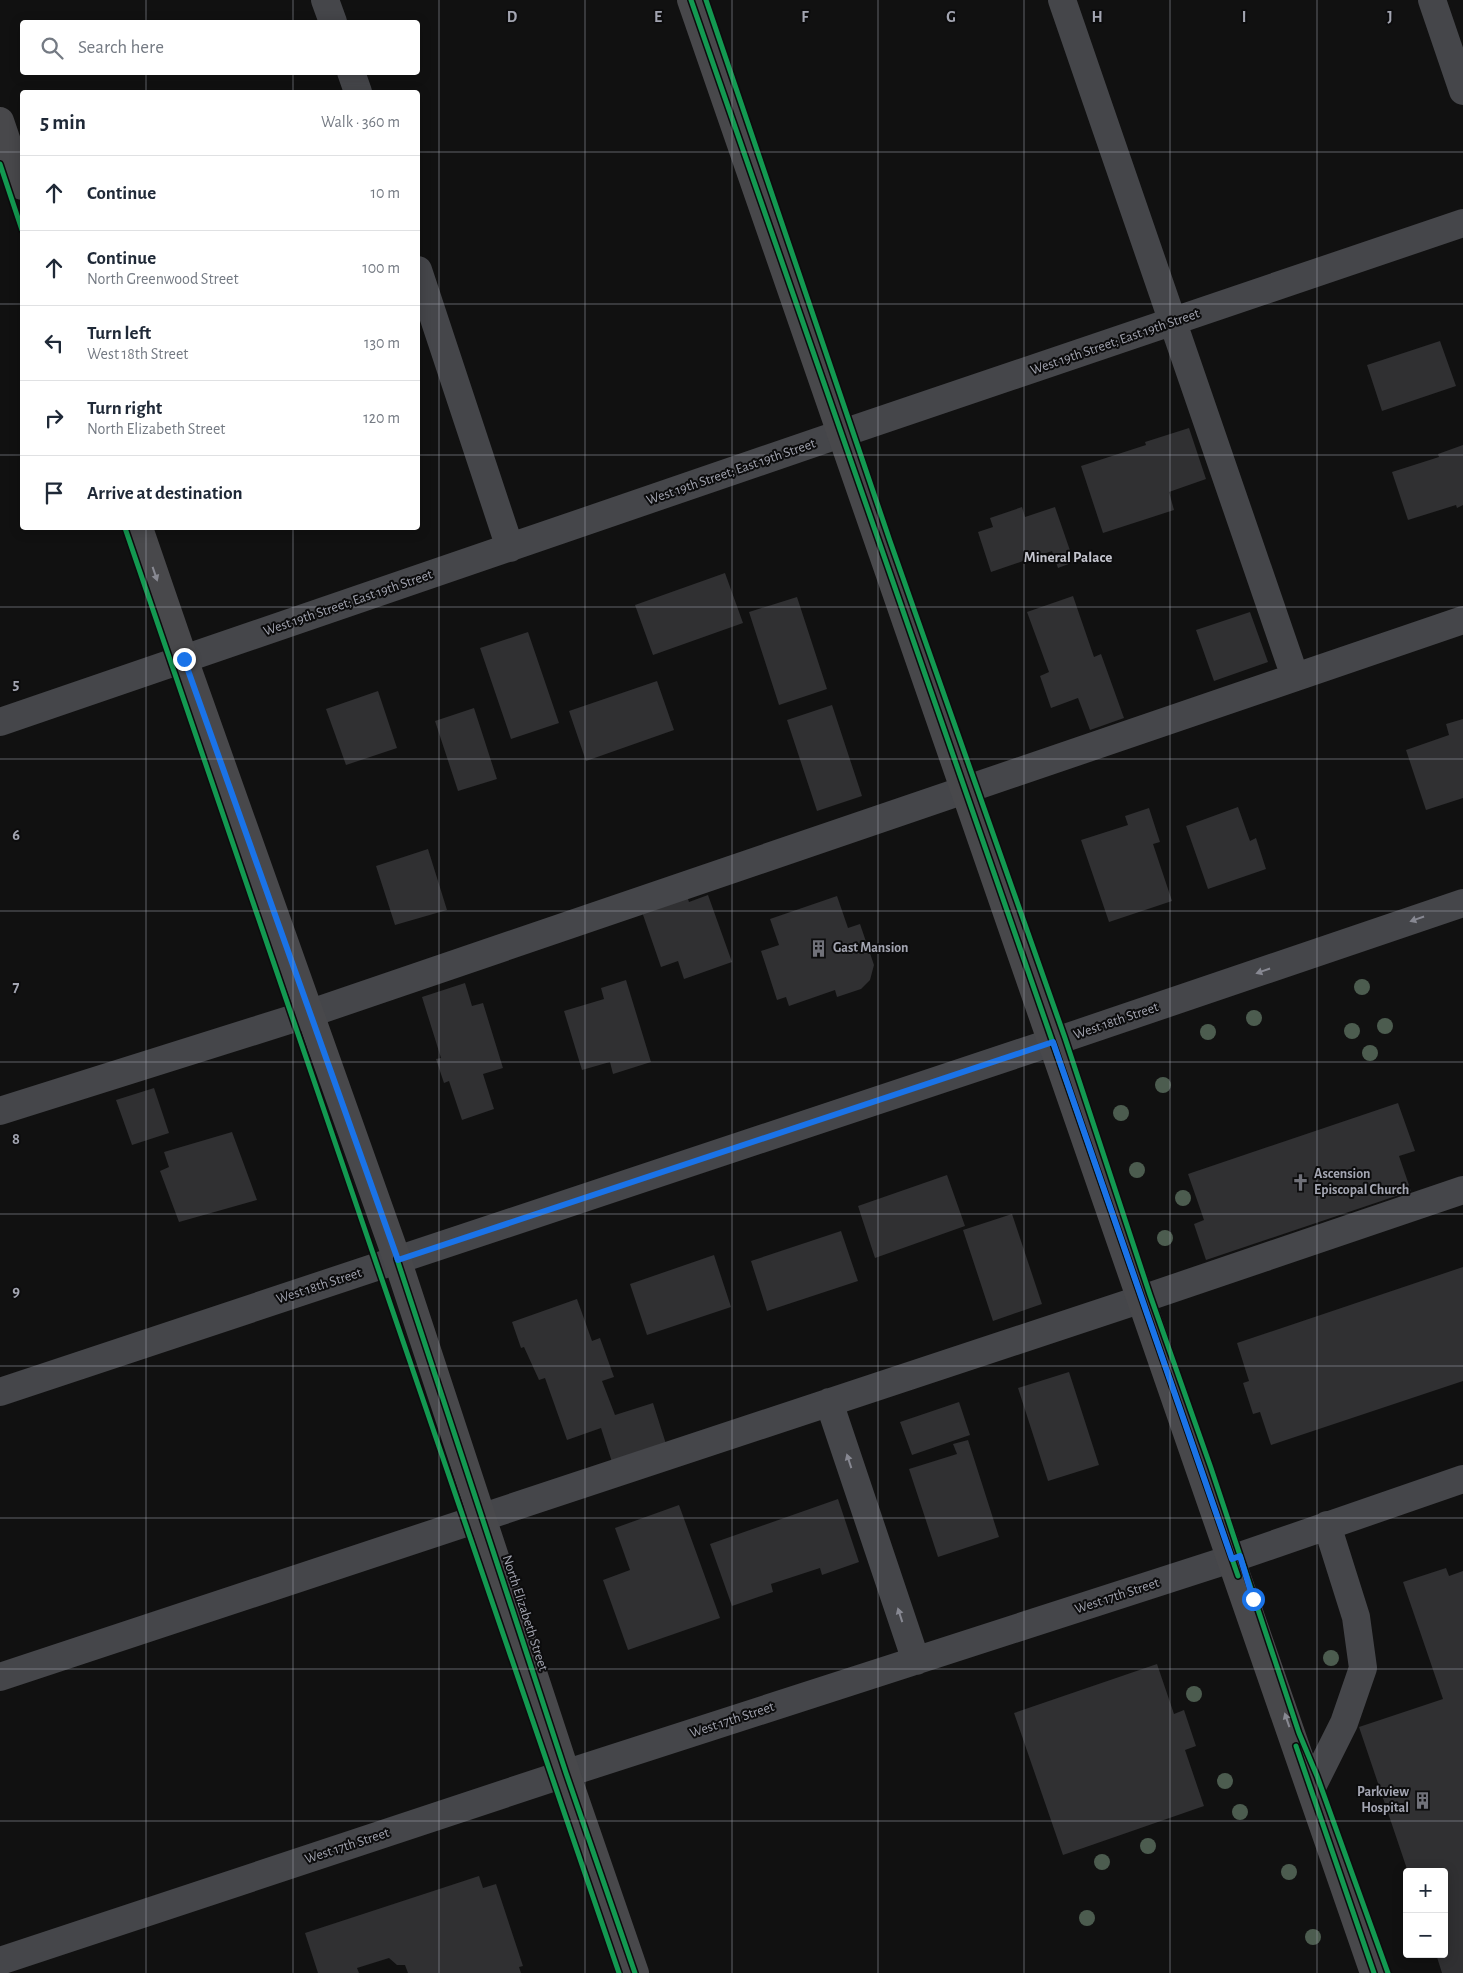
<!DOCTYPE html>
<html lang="en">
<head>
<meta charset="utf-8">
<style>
  :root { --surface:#fff; --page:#f6f6f7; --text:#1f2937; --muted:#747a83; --line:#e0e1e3 }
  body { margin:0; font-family:"Alegreya Sans",sans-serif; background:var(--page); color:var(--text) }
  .controls { position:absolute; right:15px; bottom:15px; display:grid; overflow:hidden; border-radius:5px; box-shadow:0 2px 12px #0003 }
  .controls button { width:45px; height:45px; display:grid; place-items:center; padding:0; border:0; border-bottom:1px solid var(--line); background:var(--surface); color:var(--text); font:25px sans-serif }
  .stop { position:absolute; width:15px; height:15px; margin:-11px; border:4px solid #1a73e8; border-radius:50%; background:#fff }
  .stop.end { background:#1a73e8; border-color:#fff; box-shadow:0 1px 5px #0008 }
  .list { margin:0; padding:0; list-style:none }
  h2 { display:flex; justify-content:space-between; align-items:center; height:65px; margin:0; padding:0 20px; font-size:21px }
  h2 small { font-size:16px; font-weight:400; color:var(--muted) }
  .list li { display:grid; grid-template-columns:32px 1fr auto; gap:15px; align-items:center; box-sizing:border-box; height:75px; padding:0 20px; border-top:1px solid var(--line) }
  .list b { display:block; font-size:19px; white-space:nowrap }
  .list p { margin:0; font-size:16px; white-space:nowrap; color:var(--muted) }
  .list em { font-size:16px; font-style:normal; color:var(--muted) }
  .icon { flex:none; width:28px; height:28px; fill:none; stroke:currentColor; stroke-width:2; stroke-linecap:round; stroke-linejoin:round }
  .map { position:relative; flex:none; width:1463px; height:1973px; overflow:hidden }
  .search { position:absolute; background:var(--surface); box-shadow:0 2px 12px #0003; left:20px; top:20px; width:400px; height:55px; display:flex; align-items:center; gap:12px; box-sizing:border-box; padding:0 18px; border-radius:5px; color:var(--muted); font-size:19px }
  .panel { position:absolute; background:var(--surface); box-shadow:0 2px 12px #0003; left:20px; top:90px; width:400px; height:440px; border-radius:5px }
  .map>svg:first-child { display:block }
  .building { fill:#303032 }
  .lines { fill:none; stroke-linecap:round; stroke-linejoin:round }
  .minor { stroke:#45464a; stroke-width:28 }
  .major { stroke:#48484b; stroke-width:28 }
  .cycleway-casing { stroke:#0c0c0d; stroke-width:8 }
  .cycleway { stroke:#139951; stroke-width:5 }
  .tree { fill:#4c5c4f }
  .oneway { fill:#888992 }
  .oneway2 { fill:#878892 }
  .route { stroke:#1a73e8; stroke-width:6 }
  .grid { fill:none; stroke:#a3a5b1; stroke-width:1; stroke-opacity:0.55 }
  .labels { text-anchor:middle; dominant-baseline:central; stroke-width:4; stroke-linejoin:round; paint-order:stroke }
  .street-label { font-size:14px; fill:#a3a5b1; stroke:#0c0c0d }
  .poi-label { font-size:14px; font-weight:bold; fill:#a3a5b1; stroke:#0c0c0d; text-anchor:start }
  .neighbourhood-label { font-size:15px; font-weight:bold; fill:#c4c5ce; stroke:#0c0c0d }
  .grid-label { font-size:16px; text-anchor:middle; font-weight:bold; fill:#a3a5b1; stroke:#0c0c0d; stroke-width:4; stroke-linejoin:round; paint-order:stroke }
</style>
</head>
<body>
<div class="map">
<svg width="1463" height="1973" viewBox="0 0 1463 1973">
  <rect width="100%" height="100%" fill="#111"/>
  <!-- building -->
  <path class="building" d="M 1440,341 L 1456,386 L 1382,411 L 1367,365 Z
    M 1189,428 L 1206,479 L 1169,492 L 1174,510 L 1103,533 L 1081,466 L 1146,445 L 1145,442 Z
    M 1463,445 L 1463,505 L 1457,508 L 1456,505 L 1408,520 L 1392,472 L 1439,457 L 1438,454 Z
    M 1022,507 L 1025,517 L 1055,507 L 1074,562 L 1058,568 L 1052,551 L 991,572 L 978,532 L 993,527 L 990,518 Z
    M 725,573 L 743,623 L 653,655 L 635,605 Z
    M 1073,596 L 1094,657 L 1101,654 L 1124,718 L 1090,730 L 1078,698 L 1051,708 L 1040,676 L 1049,672 L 1027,612 Z
    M 797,597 L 827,689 L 779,705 L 749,612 Z
    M 1250,612 L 1268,662 L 1214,681 L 1196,630 Z
    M 528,632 L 559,723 L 511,739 L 480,648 Z
    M 657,681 L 674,730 L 586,761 L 569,711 Z
    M 378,691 L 397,748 L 346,765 L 326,709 Z
    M 832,705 L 862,796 L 817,811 L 787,720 Z
    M 474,708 L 497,779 L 458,791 L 435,721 Z
    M 1463,719 L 1463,798 L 1426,810 L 1406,750 L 1449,735 L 1446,724 Z
    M 1238,807 L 1250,841 L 1256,838 L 1266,869 L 1208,889 L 1186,826 Z
    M 1149,808 L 1160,842 L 1153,844 L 1172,901 L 1109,922 L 1081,840 L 1128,825 L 1125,816 Z
    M 428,849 L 447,910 L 395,925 L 376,866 Z
    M 686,893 L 689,902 L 708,895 L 732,962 L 684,979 L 678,961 L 661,967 L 641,909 Z
    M 837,896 L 848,928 L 860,924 L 874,965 L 870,980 L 861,989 L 837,997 L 835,990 L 789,1006 L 786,997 L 777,1000 L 761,951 L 779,945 L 770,919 Z
    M 626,980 L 651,1062 L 613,1074 L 610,1062 L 582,1070 L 564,1011 L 604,999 L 601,988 Z
    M 465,983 L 472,1006 L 483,1003 L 503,1068 L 483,1074 L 494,1109 L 462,1120 L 449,1081 L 444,1083 L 436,1059 L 441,1058 L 422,997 Z
    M 154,1088 L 169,1133 L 132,1145 L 116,1100 Z
    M 1398,1103 L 1415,1151 L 1399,1156 L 1411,1191 L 1206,1260 L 1194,1224 L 1204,1220 L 1188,1174 Z
    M 232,1132 L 257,1200 L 179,1222 L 160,1171 L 169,1167 L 164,1152 Z
    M 947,1175 L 965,1226 L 875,1258 L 858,1206 Z
    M 1012,1214 L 1042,1304 L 993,1321 L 963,1230 Z
    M 841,1231 L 858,1281 L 767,1311 L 751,1261 Z
    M 714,1255 L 731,1307 L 647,1335 L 630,1284 Z
    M 1463,1267 L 1463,1381 L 1271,1445 L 1260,1412 L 1253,1414 L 1243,1383 L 1249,1381 L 1237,1343 Z
    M 577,1299 L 592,1341 L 600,1338 L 614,1377 L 602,1381 L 615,1415 L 653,1403 L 666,1444 L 612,1462 L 601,1428 L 567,1440 L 545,1378 L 539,1380 L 524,1347 L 521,1348 L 512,1322 Z
    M 1069,1372 L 1099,1465 L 1048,1481 L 1018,1388 Z
    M 959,1402 L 970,1435 L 912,1455 L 900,1422 Z
    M 968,1440 L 999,1537 L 938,1557 L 909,1469 L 957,1454 L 953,1444 Z
    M 838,1499 L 859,1562 L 822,1575 L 820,1568 L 771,1584 L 773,1592 L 732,1606 L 710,1544 Z
    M 679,1505 L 720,1618 L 628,1650 L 603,1580 L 630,1570 L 615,1528 Z
    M 1446,1568 L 1449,1576 L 1463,1571 L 1463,1973 L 1442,1973 L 1436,1954 L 1444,1954 L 1444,1872 L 1408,1872 L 1359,1727 L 1443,1699 L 1403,1582 Z
    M 1157,1664 L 1174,1714 L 1184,1710 L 1196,1746 L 1185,1750 L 1204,1806 L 1063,1855 L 1014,1713 Z
    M 479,1876 L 483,1888 L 496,1884 L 523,1966 L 519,1967 L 521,1973 L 408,1973 L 405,1965 L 397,1965 L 389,1958 L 357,1968 L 359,1973 L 318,1973 L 305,1933 Z"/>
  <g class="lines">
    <!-- minor -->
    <path class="minor" d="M 325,0 L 333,22
      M 1062,0 L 1295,677
      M 1432,0 L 1463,91
      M 351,72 L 358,92
      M 418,270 L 510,548
      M 0,722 L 852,430 L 1463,223
      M 0,1111 L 311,1013 L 1463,620
      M 0,1392 L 1065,1038 L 1463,903
      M 829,1402 L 916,1661
      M 0,1677 L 1142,1299 L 1463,1190
      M 1311,1789 L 1344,1723 L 1363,1668 L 1356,1617 L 1327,1525
      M 0,1961 L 552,1778 L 1240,1556 L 1463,1479"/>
    <!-- major -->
    <path class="major" d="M 691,0 L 1374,1973
      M 0,121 L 22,186
      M 139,528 L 184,659 L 397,1259 L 566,1773 L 635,1973"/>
    <defs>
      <path id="cycleway" d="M 691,0 L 1238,1576
        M 706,0 L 890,541 L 1065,1038 L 1150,1295 L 1211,1468 L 1299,1733 L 1317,1776 L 1388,1973
        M 0,164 L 22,230
        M 125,528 L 619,1973
        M 397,1259 L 566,1773 L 635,1973
        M 1296,1746 L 1374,1973"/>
    </defs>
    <!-- cycleway casing -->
    <use href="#cycleway" class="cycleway-casing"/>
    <!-- cycleway -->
    <use href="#cycleway" class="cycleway"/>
  </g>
  <!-- trees -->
  <g class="tree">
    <circle cx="1362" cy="987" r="8"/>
    <circle cx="1254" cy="1018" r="8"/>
    <circle cx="1385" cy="1026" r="8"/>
    <circle cx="1352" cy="1031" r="8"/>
    <circle cx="1208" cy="1032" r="8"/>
    <circle cx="1370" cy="1053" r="8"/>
    <circle cx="1163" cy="1085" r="8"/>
    <circle cx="1121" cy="1113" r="8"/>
    <circle cx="1137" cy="1170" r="8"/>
    <circle cx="1183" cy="1198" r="8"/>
    <circle cx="1165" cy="1238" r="8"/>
    <circle cx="1331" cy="1658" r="8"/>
    <circle cx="1194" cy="1694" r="8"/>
    <circle cx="1225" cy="1781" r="8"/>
    <circle cx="1240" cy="1812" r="8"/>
    <circle cx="1148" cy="1846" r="8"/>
    <circle cx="1102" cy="1862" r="8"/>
    <circle cx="1289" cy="1872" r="8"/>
    <circle cx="1087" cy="1918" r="8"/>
    <circle cx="1313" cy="1937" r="8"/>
  </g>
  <!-- one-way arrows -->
  <defs><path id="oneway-solid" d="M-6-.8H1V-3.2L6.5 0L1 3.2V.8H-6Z" transform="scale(1.25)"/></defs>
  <g class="oneway">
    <use href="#oneway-solid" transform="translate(155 574) rotate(71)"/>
    <use href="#oneway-solid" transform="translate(1287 1720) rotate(-109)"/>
  </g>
  <g class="oneway2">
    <use href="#oneway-solid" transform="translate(1417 919) rotate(161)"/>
    <use href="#oneway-solid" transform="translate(1263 971) rotate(161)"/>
    <use href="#oneway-solid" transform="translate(849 1461) rotate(-108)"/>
    <use href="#oneway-solid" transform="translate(900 1615) rotate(-108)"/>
  </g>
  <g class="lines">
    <!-- route -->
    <path class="route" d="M 184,659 L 398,1260 L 1053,1042 L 1232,1559 L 1240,1556 L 1253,1599"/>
  </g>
  <!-- grid -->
  <path class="grid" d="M 146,0 L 146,22M 293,0 L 293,22M 439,0 L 439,1973M 585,0 L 585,1973M 732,0 L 732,1973M 878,0 L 878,1973M 1024,0 L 1024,1973M 1170,0 L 1170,1973M 1317,0 L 1317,1973M 146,72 L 146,92M 293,72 L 293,92M 0,152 L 22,152M 418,152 L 1463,152M 0,304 L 22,304M 418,304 L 1463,304M 0,455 L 22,455M 418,455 L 1463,455M 146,528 L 146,1973M 293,528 L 293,1973M 0,607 L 1463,607M 0,759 L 1463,759M 0,911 L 1463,911M 0,1062 L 1463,1062M 0,1214 L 1463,1214M 0,1366 L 1463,1366M 0,1518 L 1463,1518M 0,1669 L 1463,1669M 0,1821 L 1463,1821"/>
  <!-- icons -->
  <defs>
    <symbol id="building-bare" viewBox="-9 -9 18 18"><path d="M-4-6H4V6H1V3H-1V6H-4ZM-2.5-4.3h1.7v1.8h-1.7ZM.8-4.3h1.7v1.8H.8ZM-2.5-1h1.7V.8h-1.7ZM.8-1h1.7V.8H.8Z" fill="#707179" stroke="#0c0c0d" stroke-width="2.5" paint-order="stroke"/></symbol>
    <symbol id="church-bare" viewBox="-9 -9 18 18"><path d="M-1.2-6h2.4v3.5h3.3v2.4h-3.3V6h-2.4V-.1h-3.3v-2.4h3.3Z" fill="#707179" stroke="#0c0c0d" stroke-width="2.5" paint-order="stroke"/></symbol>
  </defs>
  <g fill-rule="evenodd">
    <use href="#building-bare" x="806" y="936" width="25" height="25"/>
    <use href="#church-bare" x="1288" y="1170" width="25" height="25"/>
    <use href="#building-bare" x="1410" y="1788" width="25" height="25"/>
  </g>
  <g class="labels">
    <!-- street labels -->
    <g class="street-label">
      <text transform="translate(1115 342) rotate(-19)">West 19th Street; East 19th Street</text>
      <text transform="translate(731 472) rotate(-19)">West 19th Street; East 19th Street</text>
      <text transform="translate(348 603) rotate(-19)">West 19th Street; East 19th Street</text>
      <text transform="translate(1116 1021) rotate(-19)">West 18th Street</text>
      <text transform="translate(319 1286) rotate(-18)">West 18th Street</text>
      <text transform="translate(1117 1596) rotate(-18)">West 17th Street</text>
      <text transform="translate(525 1613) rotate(72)">North Elizabeth Street</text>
      <text transform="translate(732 1720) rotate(-18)">West 17th Street</text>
      <text transform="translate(347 1846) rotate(-18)">West 17th Street</text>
    </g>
    <!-- poi labels -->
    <g class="poi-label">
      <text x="833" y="948">Gast Mansion</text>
      <text x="1314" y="1174">Ascension<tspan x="1314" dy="16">Episcopal Church</tspan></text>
      <text x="1409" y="1792" text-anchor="end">Parkview<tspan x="1409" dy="16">Hospital</tspan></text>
    </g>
    <!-- neighbourhood labels -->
    <g class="neighbourhood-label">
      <text x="1068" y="557">Mineral Palace</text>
    </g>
  </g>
  <g class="grid-label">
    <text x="512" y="22">D</text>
    <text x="658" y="22">E</text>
    <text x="805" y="22">F</text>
    <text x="951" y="22">G</text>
    <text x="1097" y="22">H</text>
    <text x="1244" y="22">I</text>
    <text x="1390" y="22">J</text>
    <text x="16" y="689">5</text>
    <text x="16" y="840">6</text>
    <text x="16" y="992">7</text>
    <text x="16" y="1144">8</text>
    <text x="16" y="1296">9</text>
  </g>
</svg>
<div class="controls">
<button>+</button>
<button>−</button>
</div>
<div class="stop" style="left:1253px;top:1599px"></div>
<div class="stop end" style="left:184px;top:659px"></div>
<div class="search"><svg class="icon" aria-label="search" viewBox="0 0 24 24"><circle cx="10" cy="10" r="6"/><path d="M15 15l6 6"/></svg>Search here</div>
<section class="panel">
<h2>5 min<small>Walk · 360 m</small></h2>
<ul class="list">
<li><svg class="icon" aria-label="ahead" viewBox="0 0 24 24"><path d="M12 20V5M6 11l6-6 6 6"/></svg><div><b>Continue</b></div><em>10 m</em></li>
<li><svg class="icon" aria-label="ahead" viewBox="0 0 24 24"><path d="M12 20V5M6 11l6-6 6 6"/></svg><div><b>Continue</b><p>North Greenwood Street</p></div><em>100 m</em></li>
<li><svg class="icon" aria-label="left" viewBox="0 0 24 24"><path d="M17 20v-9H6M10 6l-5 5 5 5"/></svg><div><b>Turn left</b><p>West 18th Street</p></div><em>130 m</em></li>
<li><svg class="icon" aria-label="right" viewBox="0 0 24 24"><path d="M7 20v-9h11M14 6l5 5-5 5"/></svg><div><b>Turn right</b><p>North Elizabeth Street</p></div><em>120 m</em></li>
<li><svg class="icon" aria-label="arrive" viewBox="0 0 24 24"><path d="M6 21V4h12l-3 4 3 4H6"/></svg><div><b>Arrive at destination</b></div></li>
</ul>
</section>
</div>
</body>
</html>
